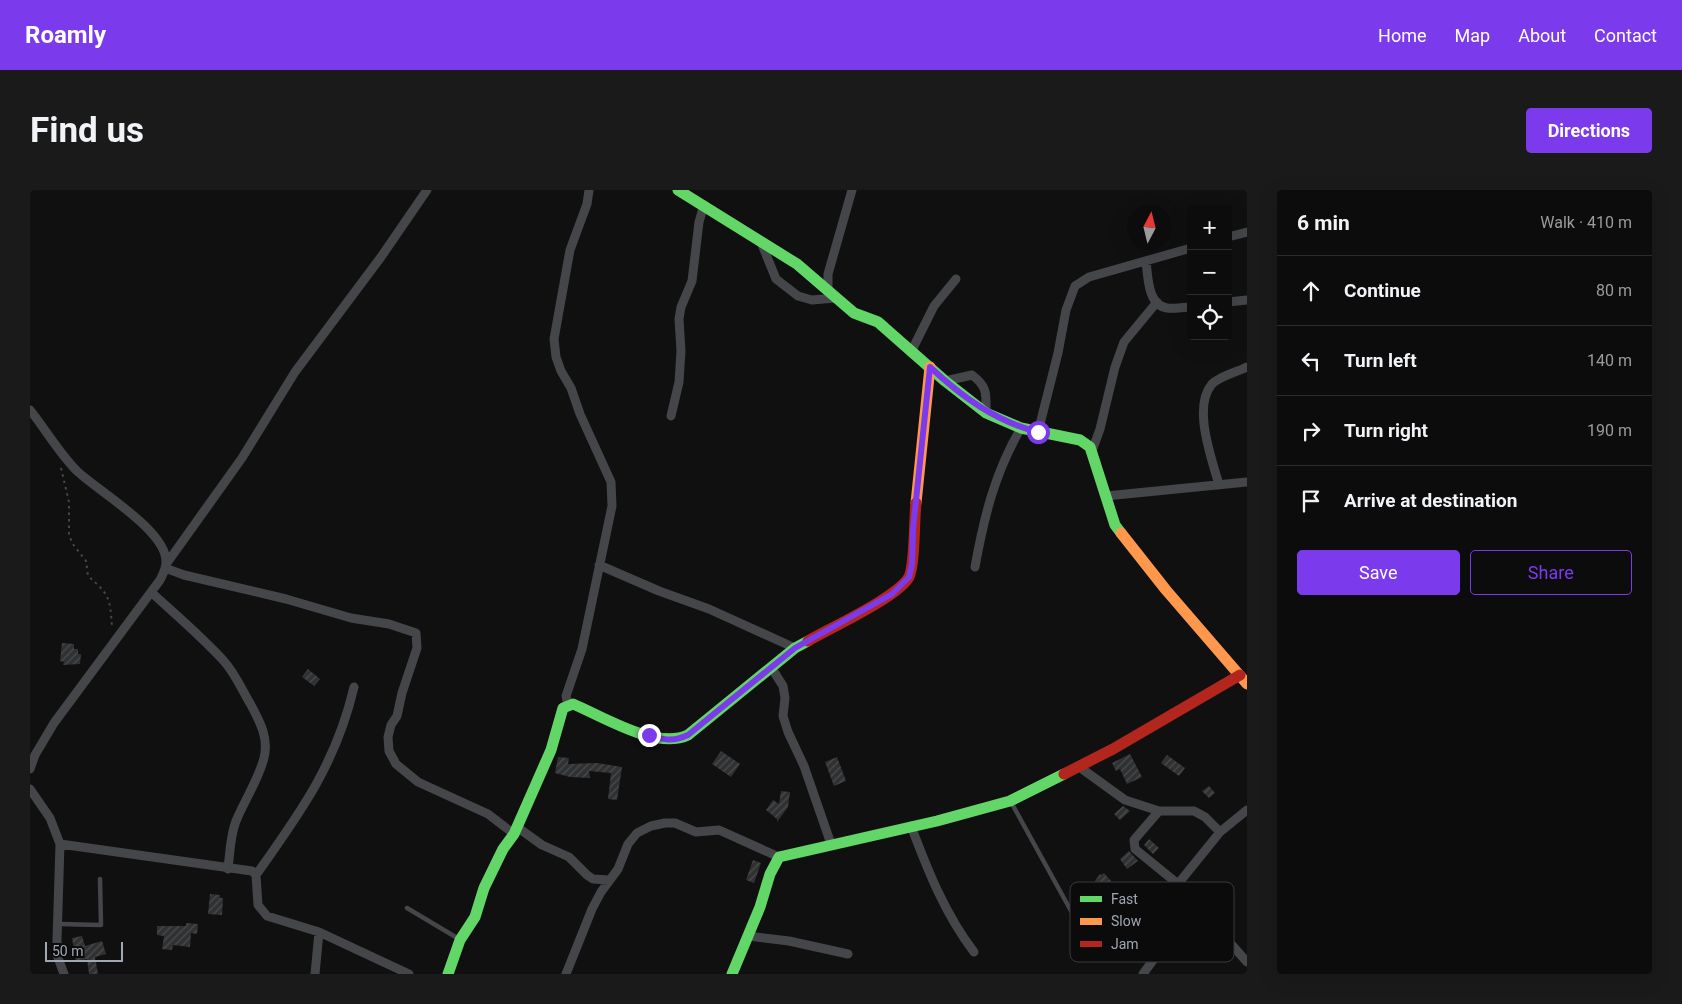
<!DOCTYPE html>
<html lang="en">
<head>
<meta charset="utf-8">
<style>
  :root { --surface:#0c0c0c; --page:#1a1a1a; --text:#f1f3f6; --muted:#9a9b9d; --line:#2c2c2d; --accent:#7c3aed }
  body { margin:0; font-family:Roboto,sans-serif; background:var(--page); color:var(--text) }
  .controls { position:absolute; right:15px; top:15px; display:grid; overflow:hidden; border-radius:5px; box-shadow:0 5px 20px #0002 }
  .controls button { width:45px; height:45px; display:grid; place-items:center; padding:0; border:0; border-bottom:1px solid var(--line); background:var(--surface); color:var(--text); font:25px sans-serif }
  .compass { position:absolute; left:1097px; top:15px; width:45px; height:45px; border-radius:50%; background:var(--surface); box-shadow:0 5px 20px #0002; rotate:7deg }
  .scale { position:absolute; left:15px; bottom:12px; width:78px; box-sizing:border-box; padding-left:5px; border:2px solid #9fa7b3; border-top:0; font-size:14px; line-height:18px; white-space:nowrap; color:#9fa7b3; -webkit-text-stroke:4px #0b0b0c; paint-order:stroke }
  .stop { position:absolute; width:15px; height:15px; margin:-11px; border:4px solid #7c3aed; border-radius:50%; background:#fff }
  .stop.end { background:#7c3aed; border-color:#fff; box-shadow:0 1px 5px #0008 }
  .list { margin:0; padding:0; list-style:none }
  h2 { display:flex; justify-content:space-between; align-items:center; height:65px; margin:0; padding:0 20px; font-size:21px }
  h2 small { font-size:16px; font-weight:400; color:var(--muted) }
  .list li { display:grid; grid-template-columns:32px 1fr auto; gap:15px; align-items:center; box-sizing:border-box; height:70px; padding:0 20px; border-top:1px solid var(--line) }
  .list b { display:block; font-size:19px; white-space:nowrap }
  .list em { font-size:16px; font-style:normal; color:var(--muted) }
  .actions { display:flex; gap:10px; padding:15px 20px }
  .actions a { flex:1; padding:11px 0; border:1px solid var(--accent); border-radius:5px; text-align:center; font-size:18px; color:var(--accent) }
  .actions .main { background:var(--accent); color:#fff }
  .icon { flex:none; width:28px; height:28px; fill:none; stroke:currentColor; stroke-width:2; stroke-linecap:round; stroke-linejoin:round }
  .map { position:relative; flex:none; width:1217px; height:784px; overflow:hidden; border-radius:5px }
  header { display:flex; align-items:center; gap:30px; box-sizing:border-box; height:70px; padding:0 25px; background:var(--accent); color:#fff }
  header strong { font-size:24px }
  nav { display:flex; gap:28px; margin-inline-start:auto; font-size:18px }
  .intro { display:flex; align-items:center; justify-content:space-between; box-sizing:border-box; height:120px; padding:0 30px }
  h1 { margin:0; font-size:35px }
  .button { padding:12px 22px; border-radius:5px; background:var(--accent); color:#fff; font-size:18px; font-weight:700 }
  main { display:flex; gap:30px; padding:0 30px }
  aside { flex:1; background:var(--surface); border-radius:5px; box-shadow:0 5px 20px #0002 }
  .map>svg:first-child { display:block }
  .building { fill:url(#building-hatch) }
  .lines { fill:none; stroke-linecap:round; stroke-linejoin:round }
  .path { stroke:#45474b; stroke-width:2; stroke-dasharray:2.5 4; stroke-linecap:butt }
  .lane { stroke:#444649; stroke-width:4.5 }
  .street { stroke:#444649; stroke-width:9 }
  .fast { stroke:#63d668; stroke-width:11 }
  .slow { stroke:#ff974d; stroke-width:11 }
  .jam { stroke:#b3261e; stroke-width:11 }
  .route { stroke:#7c3aed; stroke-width:6 }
  .key { fill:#0b0b0c; stroke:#373a3e; stroke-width:1 }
  .key-label { font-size:14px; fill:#9fa7b3 }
</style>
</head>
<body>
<header>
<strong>Roamly</strong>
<nav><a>Home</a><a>Map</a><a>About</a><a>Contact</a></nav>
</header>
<div class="intro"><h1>Find us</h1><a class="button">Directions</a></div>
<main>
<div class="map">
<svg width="1217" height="784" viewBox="0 0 1217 784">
  <defs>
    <pattern id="building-hatch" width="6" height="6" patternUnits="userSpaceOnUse" patternTransform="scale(1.25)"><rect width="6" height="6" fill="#303133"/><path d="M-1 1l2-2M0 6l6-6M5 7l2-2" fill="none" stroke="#4b4c4e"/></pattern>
  </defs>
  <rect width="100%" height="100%" fill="#101010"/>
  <!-- building -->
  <path class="building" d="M 32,453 L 44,454 L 44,459 L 48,459 L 48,464 L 51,464 L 50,474 L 33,475 L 34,472 L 30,471 Z
    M 278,479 L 290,489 L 284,496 L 272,487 Z
    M 691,561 L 710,574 L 701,587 L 682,574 Z
    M 1100,564 L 1112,587 L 1097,594 L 1090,579 L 1086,581 L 1082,573 Z
    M 1137,565 L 1155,578 L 1149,586 L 1131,573 Z
    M 528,567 L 539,568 L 538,574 L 567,573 L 592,577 L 587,610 L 578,609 L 581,583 L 559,581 L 560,588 L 540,587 L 525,583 Z
    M 807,567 L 816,591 L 804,596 L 795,572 Z
    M 1179,596 L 1185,603 L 1179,608 L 1172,601 Z
    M 751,601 L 760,602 L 758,617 L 747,632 L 747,629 L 736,620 L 743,610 L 749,614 Z
    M 1093,616 L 1100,621 L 1090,630 L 1084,624 Z
    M 1119,649 L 1129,658 L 1123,664 L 1114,655 Z
    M 1099,661 L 1108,671 L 1097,679 L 1090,669 Z
    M 723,670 L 731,673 L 724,693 L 716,690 Z
    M 1074,683 L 1081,691 L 1079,693 L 1090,704 L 1084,710 L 1065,691 L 1070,684 L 1071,685 Z
    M 180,704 L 190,705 L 190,708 L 193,708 L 192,725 L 178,724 Z
    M 156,733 L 168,734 L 167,744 L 161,743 L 160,757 L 143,755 L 142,760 L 132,759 L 134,746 L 127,745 L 127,736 L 156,736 Z
    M 52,746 L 55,756 L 72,751 L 76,764 L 65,767 L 68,784 L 59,784 L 57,769 L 46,772 L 42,748 Z"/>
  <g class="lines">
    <!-- path -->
    <path class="path" d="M 31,278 L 39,312 L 39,344 L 42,353 L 56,371 L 58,386 C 80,405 80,408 82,438"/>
    <!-- lane -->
    <path class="lane" d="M 981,612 L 1051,739
      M 377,718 L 429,749
      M 29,734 L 71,735 L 70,689"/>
    <!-- street -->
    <path class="street" d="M 1198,47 L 1217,42
      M 731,52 L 746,89 L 768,106 L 782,110 L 805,108
      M 1116,71 C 1118,85 1117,115 1137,118 C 1144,119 1153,117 1161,117
      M 798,101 L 798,84 L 822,0
      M 1198,112 L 1217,110
      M 882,160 L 904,116 L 926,89
      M 915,191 L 942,185 C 958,197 956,204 956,223
      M 0,220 C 16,240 29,263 47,281 C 68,301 137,341 136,372 C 136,379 133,384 130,390 L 24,533 L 5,565 L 0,579
      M 641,226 L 649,192 L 651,161 L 649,129 L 651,117 L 662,91 L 669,32 L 674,15
      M 1008,242 L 1028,163 L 1036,120 L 1045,96 L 1059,87 L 1161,58
      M 1062,261 L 1070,239 L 1085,177 L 1094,152 L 1127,112
      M 1189,295 C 1182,269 1162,217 1182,194 C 1190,186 1207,182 1217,177
      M 1076,306 L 1217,292
      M 137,373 L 212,268 L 265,182 L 351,67 L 397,0
      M 569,375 L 629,401 L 679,419 L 765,458
      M 945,377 C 954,327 965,282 991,238
      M 135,378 L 154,385 L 256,409 L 321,428 L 359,434 L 386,443 L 387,458 L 372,503 L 367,526 L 361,535 L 358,547 L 359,561 L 366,574 L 388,592 L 458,624 L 484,644
      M 121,402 C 145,424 171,446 193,470 C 205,483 212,500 221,515 C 230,532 239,548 234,568 C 228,591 215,609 206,631 C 200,646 200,663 198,679
      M 741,477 L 753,496 L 755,508 L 753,526 L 758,542 L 774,576 L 801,654
      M 538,515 L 536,506 L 552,459 L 582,316 L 581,292 L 550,224 L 541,198 L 531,181 L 526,167 L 524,149 L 540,60 L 557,14 L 559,0
      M 1048,576 L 1095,610 L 1129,621 L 1164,621 L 1175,627 L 1190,642
      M 0,599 L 20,628 L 30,654 L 27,750 L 27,765 L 34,784
      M 1129,621 L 1104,650 L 1105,659 L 1148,694 L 1217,772
      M 881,636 C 898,681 915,724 944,762
      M 487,637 L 512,655 L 539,667 L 557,685 L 563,689 L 579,690
      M 30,654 L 222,681 L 226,685 L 228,715 L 237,726 L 289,742 L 379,784
      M 226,685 C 270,623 306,574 324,497
      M 1148,694 L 1190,642 L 1217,620
      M 718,746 L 759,751 L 818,764
      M 285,784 L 289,742
      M 536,784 L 562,719 L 571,702 L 588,679 L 598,654 L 607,643 L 621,636 L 635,633 L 645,633 L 666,642 L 689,640 L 749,667
      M 1113,784 L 1164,714"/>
    <!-- fast -->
    <path class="fast" d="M 648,0 L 767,74 L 824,123 L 848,132 L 915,191 L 956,223 L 991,238 L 1050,250 L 1060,257 L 1085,335 L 1091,343
      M 418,784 L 430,750 L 445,727 L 454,698 L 473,659 L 484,644 L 521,560 L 533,518 L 543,514 C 574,527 626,560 658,545 L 765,458 L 778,451
      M 702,784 L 730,717 L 740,684 L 749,667 L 907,631 L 980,611 L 1034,584"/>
    <!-- slow -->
    <path class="slow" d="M 886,313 L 900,177
      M 1091,343 L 1136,400 L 1217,494"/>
    <!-- jam -->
    <path class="jam" d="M 778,451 C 800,438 868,407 879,387 C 885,375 884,330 886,313
      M 1034,584 L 1083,559 L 1210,485"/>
  </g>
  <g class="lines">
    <!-- route -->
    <path class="route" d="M 619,545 C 634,550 643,552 658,545 L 765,458 L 862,404 L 879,387 L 882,374 L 883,339 L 900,177 C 932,207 965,231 1008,242"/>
  </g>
  <!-- legend -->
  <rect x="1040" y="692" width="164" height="80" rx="8" class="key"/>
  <rect x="1050" y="706" width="22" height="6" fill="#63d668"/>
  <rect x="1050" y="728" width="22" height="7" fill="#ff974d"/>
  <rect x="1050" y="751" width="22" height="6" fill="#b3261e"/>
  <g class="key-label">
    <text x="1081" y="714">Fast</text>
    <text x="1081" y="736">Slow</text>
    <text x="1081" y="759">Jam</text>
  </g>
</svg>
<div class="controls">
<button>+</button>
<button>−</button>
<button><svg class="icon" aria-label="locate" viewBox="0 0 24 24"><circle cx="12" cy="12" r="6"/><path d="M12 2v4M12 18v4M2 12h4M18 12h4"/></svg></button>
</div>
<svg class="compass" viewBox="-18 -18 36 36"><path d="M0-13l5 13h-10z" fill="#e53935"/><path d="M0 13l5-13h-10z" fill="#9a9b9d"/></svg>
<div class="scale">50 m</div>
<div class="stop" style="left:1008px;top:242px"></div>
<div class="stop end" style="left:619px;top:545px"></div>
</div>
<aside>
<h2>6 min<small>Walk · 410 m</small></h2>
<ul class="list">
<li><svg class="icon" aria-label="ahead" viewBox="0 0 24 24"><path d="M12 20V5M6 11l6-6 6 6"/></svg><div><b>Continue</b></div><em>80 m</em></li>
<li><svg class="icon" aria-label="left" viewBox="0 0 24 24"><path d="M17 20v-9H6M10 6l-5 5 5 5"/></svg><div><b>Turn left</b></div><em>140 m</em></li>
<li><svg class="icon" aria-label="right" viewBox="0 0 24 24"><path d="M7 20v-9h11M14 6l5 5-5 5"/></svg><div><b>Turn right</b></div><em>190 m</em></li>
<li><svg class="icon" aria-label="arrive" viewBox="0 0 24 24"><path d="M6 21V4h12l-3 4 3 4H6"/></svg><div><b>Arrive at destination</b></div></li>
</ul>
<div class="actions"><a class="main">Save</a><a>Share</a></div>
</aside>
</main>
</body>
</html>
